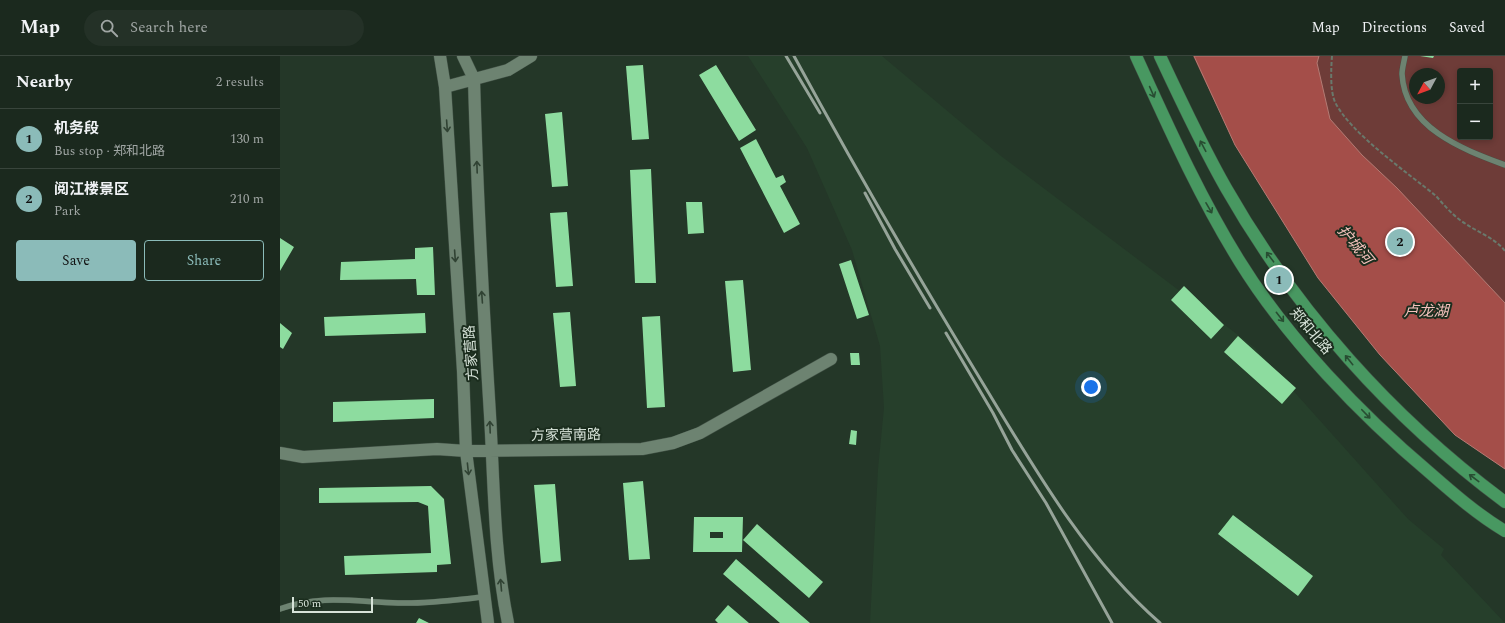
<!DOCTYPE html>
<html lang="en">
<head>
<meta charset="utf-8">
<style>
  :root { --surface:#1b291e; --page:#243127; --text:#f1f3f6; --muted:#a0a6a4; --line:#39453c; --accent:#8bbbb9 }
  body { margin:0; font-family:Spectral,"Noto Sans SC",serif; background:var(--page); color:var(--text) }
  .controls { position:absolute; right:12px; top:12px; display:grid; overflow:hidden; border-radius:4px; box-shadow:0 2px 6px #0003 }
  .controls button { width:36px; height:36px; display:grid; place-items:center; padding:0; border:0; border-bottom:1px solid var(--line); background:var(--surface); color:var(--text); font:20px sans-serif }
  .compass { position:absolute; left:1129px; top:12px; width:36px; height:36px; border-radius:50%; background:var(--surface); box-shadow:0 2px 6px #0003; rotate:229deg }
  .scale { position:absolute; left:12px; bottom:10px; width:81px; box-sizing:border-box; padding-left:4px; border:2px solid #d7e3d9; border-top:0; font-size:11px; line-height:14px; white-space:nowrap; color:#d7e3d9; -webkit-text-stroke:3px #1b2d1e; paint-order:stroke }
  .you { position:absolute; left:811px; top:331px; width:14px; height:14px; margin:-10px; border:3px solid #fff; border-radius:50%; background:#1a73e8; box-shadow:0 0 0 6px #1a73e833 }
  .badge { display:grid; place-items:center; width:26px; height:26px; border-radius:50%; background:var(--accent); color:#111; font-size:13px; font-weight:700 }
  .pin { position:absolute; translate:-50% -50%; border:2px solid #fff; box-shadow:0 1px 4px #0006 }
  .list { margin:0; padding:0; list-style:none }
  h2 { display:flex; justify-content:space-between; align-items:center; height:52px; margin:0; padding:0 16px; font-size:17px }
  h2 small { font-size:13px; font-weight:400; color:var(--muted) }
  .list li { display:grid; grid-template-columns:26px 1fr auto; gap:12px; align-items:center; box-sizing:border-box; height:60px; padding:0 16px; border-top:1px solid var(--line) }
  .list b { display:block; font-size:15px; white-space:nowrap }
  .list p { margin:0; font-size:13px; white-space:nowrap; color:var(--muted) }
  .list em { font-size:13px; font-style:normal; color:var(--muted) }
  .actions { display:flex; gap:8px; padding:12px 16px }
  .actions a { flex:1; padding:9px 0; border:1px solid var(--accent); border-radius:4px; text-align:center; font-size:14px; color:var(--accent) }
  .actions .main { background:var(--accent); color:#111 }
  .icon { flex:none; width:22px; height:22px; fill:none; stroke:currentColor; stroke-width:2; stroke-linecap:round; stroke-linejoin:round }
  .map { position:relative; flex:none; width:1225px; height:567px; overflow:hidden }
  header { display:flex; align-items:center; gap:24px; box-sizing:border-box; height:56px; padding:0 20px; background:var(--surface); border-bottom:1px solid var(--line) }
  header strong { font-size:19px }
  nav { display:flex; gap:22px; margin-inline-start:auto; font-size:14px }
  .search { width:280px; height:36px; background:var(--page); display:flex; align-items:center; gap:10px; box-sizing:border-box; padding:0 14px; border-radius:22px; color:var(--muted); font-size:15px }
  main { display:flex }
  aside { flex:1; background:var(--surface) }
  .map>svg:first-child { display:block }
  .built { fill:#263f2b }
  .green { fill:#6e3c38; fill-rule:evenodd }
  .water { fill:#a44e49; stroke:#b37b74 }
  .building { fill:#8ddc9f; fill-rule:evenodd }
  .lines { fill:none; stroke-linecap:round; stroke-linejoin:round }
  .lane-casing { stroke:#415145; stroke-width:6 }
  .secondary-casing { stroke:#415145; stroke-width:13 }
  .primary-casing { stroke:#415145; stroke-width:13 }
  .path { stroke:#69796c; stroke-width:2; stroke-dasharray:4 2; stroke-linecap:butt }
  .lane { stroke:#6d8371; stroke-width:5.5 }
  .secondary { stroke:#6d8371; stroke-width:12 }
  .primary { stroke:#489861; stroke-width:12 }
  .rail { stroke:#96a499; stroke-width:3 }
  .oneway { stroke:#284d32 }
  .oneway2 { stroke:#304233 }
  .labels { text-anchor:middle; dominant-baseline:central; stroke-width:4; stroke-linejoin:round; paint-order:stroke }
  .street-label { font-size:14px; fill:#d7e3d9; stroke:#1b2d1e }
  .water-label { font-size:15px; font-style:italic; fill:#f3c1bc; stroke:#1b2d1e }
</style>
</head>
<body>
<header>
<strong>Map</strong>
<div class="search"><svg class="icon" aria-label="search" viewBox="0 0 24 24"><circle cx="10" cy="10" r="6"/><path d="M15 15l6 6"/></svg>Search here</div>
<nav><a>Map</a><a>Directions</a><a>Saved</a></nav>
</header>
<main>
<aside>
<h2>Nearby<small>2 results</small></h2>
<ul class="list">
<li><span class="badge">1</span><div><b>机务段</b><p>Bus stop · 郑和北路</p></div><em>130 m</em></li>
<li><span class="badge">2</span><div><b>阅江楼景区</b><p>Park</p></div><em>210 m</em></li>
</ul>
<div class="actions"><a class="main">Save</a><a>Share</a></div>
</aside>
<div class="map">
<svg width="1225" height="567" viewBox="0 0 1225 567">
  <rect width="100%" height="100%" fill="#243728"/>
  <!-- built -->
  <path class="built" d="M 468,0 L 602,0 L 721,100 L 974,291 L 1128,463 L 1164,493 L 1161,499 L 1225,567 L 590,567 L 598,413 L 604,352 L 600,290 L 572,194 L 527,92 Z"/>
  <!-- green -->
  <path class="green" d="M 913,0 L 1225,0 L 1225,413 L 1175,379 L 1100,299 L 1038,222 L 955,89 ZM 1180,15 L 1210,15 L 1210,81 L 1180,81 ZM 1135,18 L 1159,18 L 1159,42 L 1135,42 Z"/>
  <!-- water -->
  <path class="water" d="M 914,0 L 1039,0 L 1037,7 L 1050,63 L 1082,99 L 1117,132 L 1225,247 L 1225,413 L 1175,379 L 1100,299 L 1038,222 L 955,89 Z"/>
  <!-- building -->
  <path class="building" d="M 1140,0 L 1154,0 L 1153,2 Z
    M 363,9 L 369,83 L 352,84 L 346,10 Z
    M 436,9 L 476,74 L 459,85 L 419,19 Z
    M 282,56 L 288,130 L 272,131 L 265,58 Z
    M 476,83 L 496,122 L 503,119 L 506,126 L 500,130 L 520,168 L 504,177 L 460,92 Z
    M 371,113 L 376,227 L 355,227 L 350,114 Z
    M 406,146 L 422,146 L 424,177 L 408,178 Z
    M 287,156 L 293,230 L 276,231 L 270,157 Z
    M 0,182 L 14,191 L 0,215 Z
    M 153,191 L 155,239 L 137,239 L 136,223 L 60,224 L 61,206 L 135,203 L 135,192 Z
    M 571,204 L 589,259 L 577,263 L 559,208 Z
    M 463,224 L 471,314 L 453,316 L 445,225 Z
    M 904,230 L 944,269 L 931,283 L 891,244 Z
    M 290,256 L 296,330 L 280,331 L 273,257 Z
    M 145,257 L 146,277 L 45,280 L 44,261 Z
    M 380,260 L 385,351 L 367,352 L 362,261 Z
    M 0,267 L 12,277 L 3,293 L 0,291 Z
    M 958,280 L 1016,332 L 1002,348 L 944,296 Z
    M 570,297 L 579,297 L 580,309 L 571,309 Z
    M 154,343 L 154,362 L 53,366 L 53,346 Z
    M 571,374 L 577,375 L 576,389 L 569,388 Z
    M 363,425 L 370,503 L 349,504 L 343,427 Z
    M 275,428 L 281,505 L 261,507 L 254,429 Z
    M 151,430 L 164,443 L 171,508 L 157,509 L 157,516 L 65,519 L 64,500 L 151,497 L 148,450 L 138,446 L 39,447 L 39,432 Z
    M 953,459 L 1033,520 L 1018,540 L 938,478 Z
    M 414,461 L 463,461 L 462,496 L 413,496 ZM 430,476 L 443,476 L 443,482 L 430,482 Z
    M 477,468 L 543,526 L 529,542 L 463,484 Z
    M 456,503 L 530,567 L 500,567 L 443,518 Z
    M 448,549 L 469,567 L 438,567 L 435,564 Z
    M 139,562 L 149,567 L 136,567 Z"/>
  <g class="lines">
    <defs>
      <path id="lane" d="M 1125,0 C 1124,6 1122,13 1122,18 C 1125,72 1182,93 1225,109
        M 0,553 C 40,538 77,546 118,547 C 146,548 175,544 203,541"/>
      <path id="secondary" d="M 160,0 L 165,31 L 183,315 L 186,395 L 208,567
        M 183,0 L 194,23 C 197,135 203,247 210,359 C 214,428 214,499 228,567
        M 165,31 L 228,14 L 251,0
        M 0,397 L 23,401 L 157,393 L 186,395 L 362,393 L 393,387 L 420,377 L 551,303"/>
      <path id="primary" d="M 856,0 C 888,70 919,140 960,206 C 1007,282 1081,359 1150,417 C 1174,438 1198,459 1225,475
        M 880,0 C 901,45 922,90 946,132 C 1016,255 1112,362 1225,446"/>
    </defs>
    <!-- lane casing -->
    <use href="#lane" class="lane-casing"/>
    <!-- secondary casing -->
    <use href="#secondary" class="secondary-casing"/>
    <!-- primary casing -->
    <use href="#primary" class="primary-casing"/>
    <!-- path -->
    <path class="path" d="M 1052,0 C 1051,12 1050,35 1055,46 C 1070,77 1128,117 1156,140 C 1165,150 1174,161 1186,168 C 1199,177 1215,182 1225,195"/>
    <!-- lane -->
    <use href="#lane" class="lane"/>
    <!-- secondary -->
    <use href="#secondary" class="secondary"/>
    <!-- primary -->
    <use href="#primary" class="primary"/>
    <!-- rail -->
    <path class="rail" d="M 506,0 L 540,57
      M 514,0 C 572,107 633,212 696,316 C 749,403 802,499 880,567
      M 585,137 L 615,193 L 650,252
      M 666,277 L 713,357 L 732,394 L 766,447 L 832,567"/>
  </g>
  <!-- one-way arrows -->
  <defs><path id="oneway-shaft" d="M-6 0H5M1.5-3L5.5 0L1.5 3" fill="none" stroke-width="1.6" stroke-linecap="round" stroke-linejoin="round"/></defs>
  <g class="oneway">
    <use href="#oneway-shaft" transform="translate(872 36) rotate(66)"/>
    <use href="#oneway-shaft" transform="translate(923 90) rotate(-118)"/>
    <use href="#oneway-shaft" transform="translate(929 152) rotate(60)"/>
    <use href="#oneway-shaft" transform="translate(990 201) rotate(-127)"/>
    <use href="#oneway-shaft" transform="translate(1000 261) rotate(52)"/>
    <use href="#oneway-shaft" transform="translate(1069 304) rotate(-129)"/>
    <use href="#oneway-shaft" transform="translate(1086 358) rotate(46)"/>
    <use href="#oneway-shaft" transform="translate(1194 422) rotate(-143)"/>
  </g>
  <g class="oneway2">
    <use href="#oneway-shaft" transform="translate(167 70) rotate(86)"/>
    <use href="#oneway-shaft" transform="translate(197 111) rotate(-92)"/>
    <use href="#oneway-shaft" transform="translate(175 200) rotate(86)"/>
    <use href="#oneway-shaft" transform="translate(202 241) rotate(-94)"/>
    <use href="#oneway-shaft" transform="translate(210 371) rotate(-92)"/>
    <use href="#oneway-shaft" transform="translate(188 413) rotate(84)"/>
    <use href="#oneway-shaft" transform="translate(221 529) rotate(-95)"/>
  </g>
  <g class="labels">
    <!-- street labels -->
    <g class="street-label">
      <text transform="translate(1031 275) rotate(50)">郑和北路</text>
      <text transform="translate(191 297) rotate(-94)">方家营路</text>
      <text transform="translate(286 379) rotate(-1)">方家营南路</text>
    </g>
    <!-- water labels -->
    <g class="water-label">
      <text transform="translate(1075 189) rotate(50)">护城河</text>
      <text x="1146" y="255">卢龙湖</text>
    </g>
  </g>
</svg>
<div class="controls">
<button>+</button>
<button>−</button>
</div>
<svg class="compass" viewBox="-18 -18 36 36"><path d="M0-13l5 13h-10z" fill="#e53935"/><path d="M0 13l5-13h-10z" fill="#a0a6a4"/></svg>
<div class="scale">50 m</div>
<div class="you"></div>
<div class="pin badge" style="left:999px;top:224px">1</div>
<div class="pin badge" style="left:1120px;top:186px">2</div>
</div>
</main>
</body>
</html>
